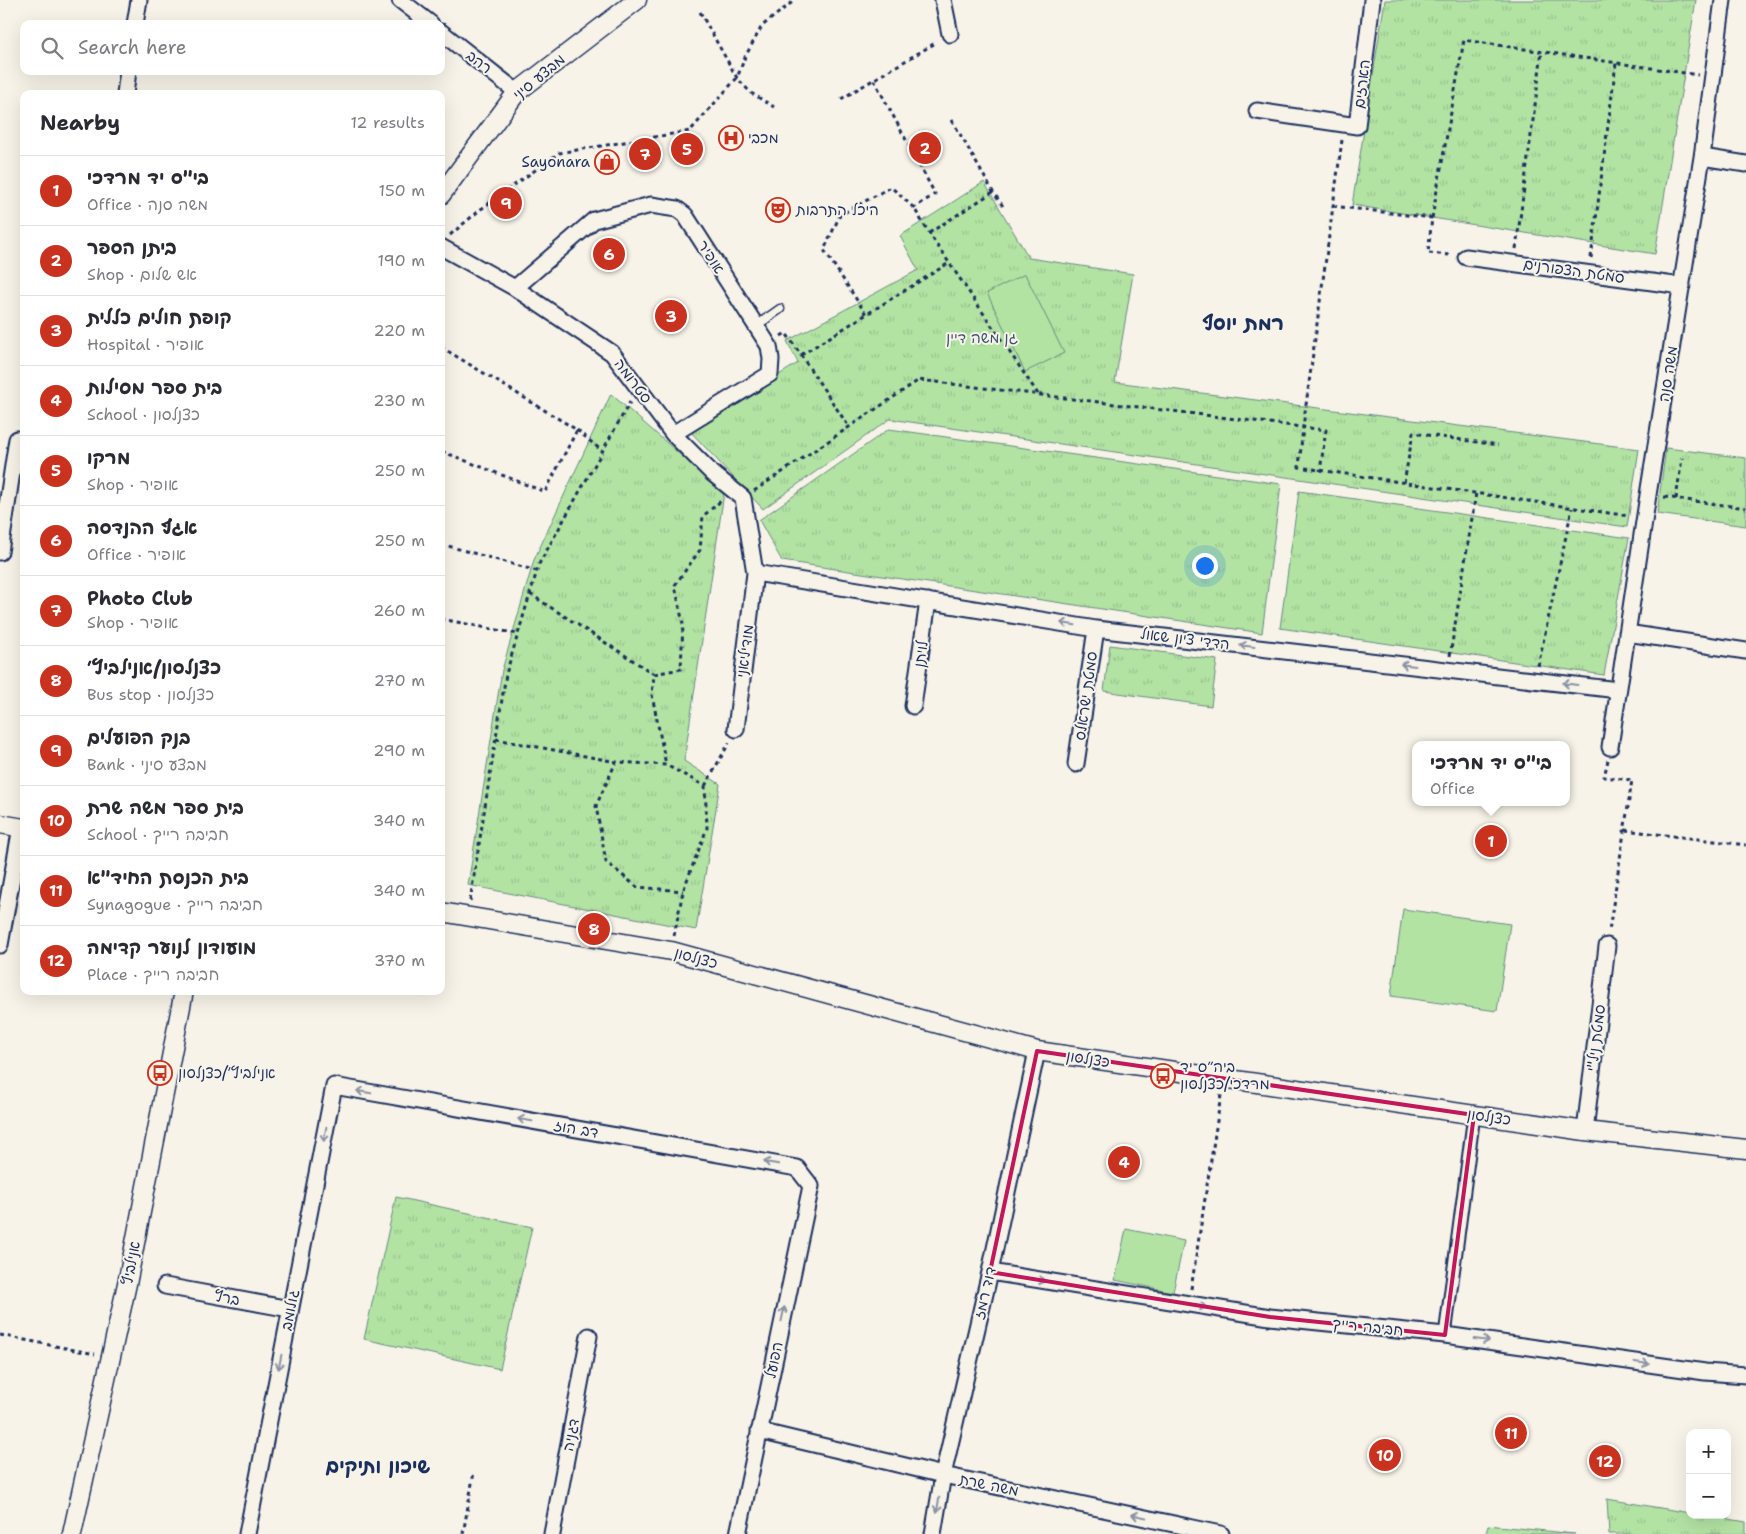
<!DOCTYPE html>
<html lang="en">
<head>
<meta charset="utf-8">
<style>
  :root { --surface:#fff; --page:#f7f7f7; --text:#2b2b33; --muted:#7c7c81; --line:#e1e1e2; --accent:#c8321e }
  body { margin:0; font-family:"Shantell Sans","Playpen Sans Hebrew",sans-serif; background:var(--page); color:var(--text) }
  .controls { position:absolute; right:15px; bottom:15px; display:grid; overflow:hidden; border-radius:10px; box-shadow:0 5px 20px #0002 }
  .controls button { width:45px; height:45px; display:grid; place-items:center; padding:0; border:0; border-bottom:1px solid var(--line); background:var(--surface); color:var(--text); font:25px sans-serif }
  .you { position:absolute; left:1204px; top:565px; width:18px; height:18px; margin:-12px; border:4px solid #fff; border-radius:50%; background:#1a73e8; box-shadow:0 0 0 8px #1a73e833 }
  .badge { display:grid; place-items:center; width:32px; height:32px; border-radius:50%; background:var(--accent); color:#fff; font-size:16px; font-weight:700 }
  .pin { position:absolute; translate:-50% -50%; border:2px solid #fff; box-shadow:0 1px 5px #0006 }
  .popup { position:absolute; left:1412px; top:741px; width:158px; height:65px; box-sizing:border-box; display:grid; place-content:center; border-radius:10px; background:var(--surface); filter:drop-shadow(0 1px 4px #0005); font-size:16px; white-space:nowrap; color:var(--muted) }
  .popup b { font-size:19px; color:var(--text) }
  .popup::after { content:''; position:absolute; left:50%; top:100%; margin-left:-10px; border:10px solid transparent; border-top-color:var(--surface) }
  .list { margin:0; padding:0; list-style:none }
  h2 { display:flex; justify-content:space-between; align-items:center; height:65px; margin:0; padding:0 20px; font-size:21px }
  h2 small { font-size:16px; font-weight:400; color:var(--muted) }
  .list li { display:grid; grid-template-columns:32px 1fr auto; gap:15px; align-items:center; box-sizing:border-box; height:70px; padding:0 20px; border-top:1px solid var(--line) }
  .list b { display:block; font-size:19px; white-space:nowrap }
  .list p { margin:0; font-size:16px; white-space:nowrap; color:var(--muted) }
  .list em { font-size:16px; font-style:normal; color:var(--muted) }
  .icon { flex:none; width:28px; height:28px; fill:none; stroke:currentColor; stroke-width:2; stroke-linecap:round; stroke-linejoin:round }
  .map { position:relative; flex:none; width:1746px; height:1534px; overflow:hidden }
  .search { position:absolute; background:var(--surface); box-shadow:0 5px 20px #0002; left:20px; top:20px; width:425px; height:55px; display:flex; align-items:center; gap:12px; box-sizing:border-box; padding:0 18px; border-radius:10px; color:var(--muted); font-size:19px }
  .panel { position:absolute; background:var(--surface); box-shadow:0 5px 20px #0002; left:20px; top:90px; width:425px; height:905px; border-radius:10px }
  .map>svg:first-child { display:block }
  .grass { fill:url(#grass-tufts); stroke:#678980 }
  .pitch { fill:#b3e3a3; stroke:#678980 }
  .lines { fill:none; stroke-linecap:round; stroke-linejoin:round }
  .service-casing { stroke:#1b2f5e; stroke-width:11 }
  .pedestrian-casing { stroke:#1b2f5e; stroke-width:15 }
  .minor-casing { stroke:#1b2f5e; stroke-width:19 }
  .tertiary-casing { stroke:#1b2f5e; stroke-width:21 }
  .path { stroke:#1b2f5e; stroke-width:3; stroke-dasharray:4 4; stroke-linecap:butt }
  .service { stroke:#f7f3e8; stroke-width:8 }
  .pedestrian { stroke:#f7f3e8; stroke-width:11 }
  .minor { stroke:#f7f3e8; stroke-width:15 }
  .tertiary { stroke:#f7f3e8; stroke-width:18 }
  .oneway { stroke:#8991a3 }
  .marked { fill:none; stroke:#c2185b; stroke-width:4; stroke-linejoin:round }
  .labels { text-anchor:middle; dominant-baseline:central; stroke-width:4; stroke-linejoin:round; paint-order:stroke }
  .street-label { font-size:15px; fill:#1b2f5e; stroke:#f7f3e8 }
  .poi-label { font-size:15px; fill:#1b2f5e; stroke:#f7f3e8; text-anchor:start }
  .park-label { font-size:15px; fill:#39536c; stroke:#f7f3e8 }
  .district-label { font-size:20px; font-weight:bold; fill:#1b2f5e; stroke:#f7f3e8 }
</style>
</head>
<body>
<div class="map">
<svg width="1746" height="1534" viewBox="0 0 1746 1534">
  <defs>
    <pattern id="grass-tufts" width="24" height="20" patternUnits="userSpaceOnUse" patternTransform="scale(1.25)"><rect width="24" height="20" fill="#b3e3a3"/><path d="M3 7l-1-3M5 7V3M7 7l1-3M15 17l-1-3M17 17v-4M19 17l1-3" fill="none" stroke="#99c38f"/></pattern>
  </defs>
  <rect width="100%" height="100%" fill="#f7f3e8"/>
  <filter id="ink" filterUnits="userSpaceOnUse"><feTurbulence type="fractalNoise" baseFrequency=".02" numOctaves="2"/><feDisplacementMap in="SourceGraphic" scale="10" xChannelSelector="R" yChannelSelector="G"/><feConvolveMatrix kernelMatrix="1 2 1 2 8 2 1 2 1" color-interpolation-filters="sRGB"/></filter>
  <g filter="url(#ink)">
    <!-- grass -->
    <path class="grass" d="M 1385,0 L 1696,0 L 1655,254 L 1352,205 Z
      M 984,182 L 1029,258 L 1133,274 L 1115,382 L 1639,449 L 1627,527 L 890,419 L 763,509 L 690,431 L 798,363 L 787,341 L 918,270 L 900,236 Z
      M 611,394 L 724,493 L 684,761 L 720,784 L 696,930 L 468,885 L 502,670 L 534,560 Z
      M 889,429 L 1281,484 L 1262,633 L 782,561 L 759,520 Z
      M 1666,448 L 1746,458 L 1746,526 L 1657,514 Z
      M 1299,491 L 1629,538 L 1604,675 L 1280,628 Z
      M 1110,645 L 1217,660 L 1211,706 L 1104,691 Z
      M 396,1197 L 532,1227 L 500,1369 L 364,1339 Z
      M 1607,1499 L 1690,1513 L 1690,1515 L 1706,1515 L 1746,1522 L 1746,1534 L 1609,1534 Z"/>
    <!-- pitch -->
    <path class="pitch" d="M 1025,274 L 1064,353 L 1025,372 L 987,293 Z
      M 1403,909 L 1510,924 L 1497,1011 L 1391,996 Z
      M 1126,1229 L 1184,1241 L 1173,1292 L 1115,1280 Z
      M 1488,1525 L 1575,1534 L 1486,1534 Z"/>
    <g class="lines">
      <defs>
        <path id="service" d="M 756,326 L 780,309"/>
        <path id="pedestrian" d="M 1445,1335 L 1474,1115"/>
        <path id="minor" d="M 400,0 L 431,24
          M 943,0 L 950,34
          M 135,24 L 139,0
          M 441,32 L 517,92
          M 125,94 L 128,71
          M 1257,111 L 1357,126 L 1372,0
          M 1702,157 L 1746,164
          M 441,247 L 515,288 L 612,353 L 673,434 L 712,473 L 743,498 L 755,573 L 736,729
          M 1466,257 L 1682,286
          M 515,288 L 594,220 L 651,205 L 677,209 L 685,215 L 769,346 L 771,359 L 770,374 L 673,434
          M 0,552 L 17,439 L 24,440
          M 755,573 L 1096,629 L 1618,690
          M 1627,633 L 1746,651
          M 913,706 L 928,601
          M 1610,747 L 1648,495 L 1702,157 L 1723,0
          M 1076,764 L 1096,629
          M 0,945 L 21,827
          M 1585,1131 L 1607,946
          M 990,1272 L 1270,1317 L 1445,1335 L 1705,1372 L 1746,1375
          M 165,1286 L 290,1309
          M 759,1431 L 943,1475 L 1221,1534
          M 247,1534 L 334,1086 L 797,1168 L 811,1186 L 738,1534
          M 552,1534 L 589,1336
          M 933,1534 L 943,1475 L 990,1272 L 1037,1051"/>
        <path id="tertiary" d="M 441,195 L 517,92 L 637,0
          M 0,824 L 24,828
          M 441,912 L 671,951 L 1037,1051 L 1585,1131 L 1746,1149
          M 72,1534 L 128,1279 L 184,991"/>
      </defs>
      <!-- service casing -->
      <use href="#service" class="service-casing"/>
      <!-- pedestrian casing -->
      <use href="#pedestrian" class="pedestrian-casing"/>
      <!-- minor casing -->
      <use href="#minor" class="minor-casing"/>
      <!-- tertiary casing -->
      <use href="#tertiary" class="tertiary-casing"/>
      <!-- path -->
      <path class="path" d="M 700,12 L 737,78 L 751,93 L 774,107
        M 874,80 L 935,194 L 914,208
        M 841,99 L 937,42
        M 952,120 L 993,192 L 1005,209
        M 1342,140 L 1303,427 L 1299,467 L 1629,516
        M 1333,206 L 1432,218 L 1428,253 L 1450,255
        M 1432,218 L 1464,40 L 1698,75
        M 929,233 L 993,192
        M 450,235 L 481,209 L 559,153 L 690,131 L 737,78 L 745,57 L 762,26 L 795,0
        M 1516,249 L 1542,52
        M 1591,258 L 1616,63
        M 866,314 L 824,250 L 840,215 L 891,187 L 914,208 L 929,233 L 1038,394
        M 781,336 L 786,333 L 849,427
        M 441,347 L 577,430 L 545,492 L 441,451
        M 801,355 L 949,263
        M 577,430 L 602,451
        M 1404,483 L 1413,433 L 1498,445
        M 754,491 L 919,380 L 1326,430 L 1320,471
        M 1664,497 L 1746,508
        M 1676,499 L 1682,458
        M 441,544 L 537,571
        M 530,594 L 654,674 L 652,695 L 666,765
        M 441,619 L 518,634
        M 1450,656 L 1476,493
        M 1538,666 L 1572,508
        M 654,674 L 681,669 L 683,624 L 675,585 L 700,550 L 703,516 L 722,500
        M 496,739 L 616,762
        M 1608,760 L 1604,777 L 1632,780 L 1609,931
        M 705,786 L 729,743
        M 1625,830 L 1746,845
        M 470,901 L 506,674 L 539,564 L 630,402
        M 674,936 L 683,891 L 707,828 L 705,786 L 666,765 L 616,762 L 596,806 L 606,862 L 637,887 L 683,891
        M 1191,1289 L 1221,1095
        M 0,1335 L 95,1354
        M 463,1534 L 474,1472"/>
      <!-- service -->
      <use href="#service" class="service"/>
      <!-- pedestrian -->
      <use href="#pedestrian" class="pedestrian"/>
      <!-- minor -->
      <use href="#minor" class="minor"/>
      <!-- tertiary -->
      <use href="#tertiary" class="tertiary"/>
    </g>
    <!-- one-way arrows -->
    <defs><path id="oneway-shaft" d="M-6 0H5M1.5-3L5.5 0L1.5 3" fill="none" stroke-width="1.6" stroke-linecap="round" stroke-linejoin="round" transform="scale(1.25)"/></defs>
    <g class="oneway">
      <use href="#oneway-shaft" transform="translate(1068 624) rotate(-171)"/>
      <use href="#oneway-shaft" transform="translate(1247 646) rotate(-173)"/>
      <use href="#oneway-shaft" transform="translate(1408 665) rotate(-173)"/>
      <use href="#oneway-shaft" transform="translate(1570 684) rotate(-173)"/>
      <use href="#oneway-shaft" transform="translate(364 1092) rotate(-170)"/>
      <use href="#oneway-shaft" transform="translate(525 1120) rotate(-170)"/>
      <use href="#oneway-shaft" transform="translate(325 1134) rotate(101)"/>
      <use href="#oneway-shaft" transform="translate(771 1163) rotate(-170)"/>
      <use href="#oneway-shaft" transform="translate(1038 1280) rotate(9)"/>
      <use href="#oneway-shaft" transform="translate(1199 1306) rotate(9)"/>
      <use href="#oneway-shaft" transform="translate(783 1314) rotate(-78)"/>
      <use href="#oneway-shaft" transform="translate(1482 1340) rotate(8)"/>
      <use href="#oneway-shaft" transform="translate(280 1362) rotate(101)"/>
      <use href="#oneway-shaft" transform="translate(1642 1363) rotate(8)"/>
      <use href="#oneway-shaft" transform="translate(938 1505) rotate(100)"/>
      <use href="#oneway-shaft" transform="translate(1139 1516) rotate(-168)"/>
    </g>
  </g>
  <!-- marked area -->
  <path class="marked" d="M 1037,1051 L 1474,1115 L 1445,1335 L 1270,1317 L 990,1272 Z"/>
  <!-- icons -->
  <defs>
    <symbol id="hospital-ring" viewBox="-11 -11 22 22"><circle r="9.5" fill="#f7f3e8" stroke="#c8321e" stroke-width="1.5"/><path d="M-5-5h3v3.5h4V-5h3V5h-3V1.5h-4V5h-3Z" fill="#c8321e"/></symbol>
    <symbol id="shop-ring" viewBox="-11 -11 22 22"><circle r="9.5" fill="#f7f3e8" stroke="#c8321e" stroke-width="1.5"/><path d="M-5-2.5h2.3a2.7 3.5 0 0 1 5.4 0H5L5.5 6h-11ZM-1.5-2.5h3a1.5 2.3 0 0 0-3 0Z" fill="#c8321e"/></symbol>
    <symbol id="theatre-ring" viewBox="-11 -11 22 22"><circle r="9.5" fill="#f7f3e8" stroke="#c8321e" stroke-width="1.5"/><path d="M-5-5.5Q0-4 5-5.5V0Q5 5 0 6Q-5 5-5 0ZM-3.3-2.5H-1v1.5H-3.3ZM1-2.5H3.3v1.5H1ZM-2.8 1Q0 5.5 2.8 1Z" fill="#c8321e"/></symbol>
    <symbol id="bus-ring" viewBox="-11 -11 22 22"><circle r="9.5" fill="#f7f3e8" stroke="#c8321e" stroke-width="1.5"/><path d="M-5-6H5V4H4V6H2V4H-2V6H-4V4H-5ZM-3.5-4V0h7V-4ZM-3.5 1.2v1.5H-2V1.2ZM2 1.2v1.5H3.5V1.2Z" fill="#c8321e"/></symbol>
  </defs>
  <g fill-rule="evenodd">
    <use href="#hospital-ring" x="717" y="124" width="28" height="28"/>
    <use href="#shop-ring" x="593" y="148" width="28" height="28"/>
    <use href="#theatre-ring" x="764" y="196" width="28" height="28"/>
    <use href="#bus-ring" x="146" y="1059" width="28" height="28"/>
    <use href="#bus-ring" x="1149" y="1062" width="28" height="28"/>
  </g>
  <g class="labels">
    <!-- street labels -->
    <g class="street-label">
      <text transform="translate(479 62) rotate(38)">רהב</text>
      <text transform="translate(539 77) rotate(-40)">מבצע סיני</text>
      <text transform="translate(1362 84) rotate(-83)">הארזים</text>
      <text transform="translate(711 257) rotate(57)">אופיר</text>
      <text transform="translate(1574 271) rotate(8)">סמטת הצפורנים</text>
      <text transform="translate(1668 374) rotate(-81)">משה סנה</text>
      <text transform="translate(633 381) rotate(53)">סטרומה</text>
      <text transform="translate(1185 639) rotate(7)">הדדי ציון שאול</text>
      <text transform="translate(745 651) rotate(-83)">מודיליאני</text>
      <text transform="translate(921 654) rotate(-82)">לויתן</text>
      <text transform="translate(1086 696) rotate(-82)">סמטת ישראלס</text>
      <text transform="translate(696 958) rotate(15)">כצנלסון</text>
      <text transform="translate(1596 1038) rotate(-83)">סמטת ניל"י</text>
      <text transform="translate(1088 1059) rotate(9)">כצנלסון</text>
      <text transform="translate(1489 1117) rotate(8)">כצנלסון</text>
      <text transform="translate(576 1129) rotate(10)">דב הוז</text>
      <text transform="translate(131 1263) rotate(-79)">אנילביץ</text>
      <text transform="translate(985 1293) rotate(-77)">דוד רמז</text>
      <text transform="translate(227 1298) rotate(11)">ברץ</text>
      <text transform="translate(290 1310) rotate(-79)">גולומב</text>
      <text transform="translate(1368 1327) rotate(6)">חביבה רייך</text>
      <text transform="translate(774 1360) rotate(-78)">הפועל</text>
      <text transform="translate(571 1435) rotate(-79)">דגניה</text>
      <text transform="translate(989 1485) rotate(12)">משה שרת</text>
    </g>
    <!-- poi labels -->
    <g class="poi-label">
      <text x="748" y="138">מכבי</text>
      <text x="590" y="162" text-anchor="end">Sayonara</text>
      <text x="796" y="210">היכל התרבות</text>
      <text x="1180" y="1067">ביה״ס יד<tspan x="1180" dy="17">מרדכי/כצנלסון</tspan></text>
      <text x="178" y="1073">אנילביץ׳/כצנלסון</text>
    </g>
    <!-- park labels -->
    <g class="park-label">
      <text x="982" y="338">גן משה דיין</text>
    </g>
    <!-- district labels -->
    <g class="district-label">
      <text x="1243" y="323">רמת יוסף</text>
      <text x="378" y="1466">שיכון ותיקים</text>
    </g>
  </g>
</svg>
<div class="controls">
<button>+</button>
<button>−</button>
</div>
<div class="you"></div>
<div class="pin badge" style="left:1491px;top:841px">1</div>
<div class="popup"><b>בי&quot;ס יד מרדכי</b>Office</div>
<div class="pin badge" style="left:925px;top:148px">2</div>
<div class="pin badge" style="left:671px;top:316px">3</div>
<div class="pin badge" style="left:1124px;top:1162px">4</div>
<div class="pin badge" style="left:687px;top:149px">5</div>
<div class="pin badge" style="left:609px;top:254px">6</div>
<div class="pin badge" style="left:645px;top:154px">7</div>
<div class="pin badge" style="left:594px;top:929px">8</div>
<div class="pin badge" style="left:506px;top:203px">9</div>
<div class="pin badge" style="left:1385px;top:1455px">10</div>
<div class="pin badge" style="left:1511px;top:1433px">11</div>
<div class="pin badge" style="left:1605px;top:1461px">12</div>
<div class="search"><svg class="icon" aria-label="search" viewBox="0 0 24 24"><circle cx="10" cy="10" r="6"/><path d="M15 15l6 6"/></svg>Search here</div>
<section class="panel">
<h2>Nearby<small>12 results</small></h2>
<ul class="list">
<li><span class="badge">1</span><div><b>בי&quot;ס יד מרדכי</b><p>Office · משה סנה</p></div><em>150 m</em></li>
<li><span class="badge">2</span><div><b>ביתן הספר</b><p>Shop · אש שלום</p></div><em>190 m</em></li>
<li><span class="badge">3</span><div><b>קופת חולים כללית</b><p>Hospital · אופיר</p></div><em>220 m</em></li>
<li><span class="badge">4</span><div><b>בית ספר מסילות</b><p>School · כצנלסון</p></div><em>230 m</em></li>
<li><span class="badge">5</span><div><b>מרקו</b><p>Shop · אופיר</p></div><em>250 m</em></li>
<li><span class="badge">6</span><div><b>אגף ההנדסה</b><p>Office · אופיר</p></div><em>250 m</em></li>
<li><span class="badge">7</span><div><b>Photo Club</b><p>Shop · אופיר</p></div><em>260 m</em></li>
<li><span class="badge">8</span><div><b>כצנלסון/אנילביץ׳</b><p>Bus stop · כצנלסון</p></div><em>270 m</em></li>
<li><span class="badge">9</span><div><b>בנק הפועלים</b><p>Bank · מבצע סיני</p></div><em>290 m</em></li>
<li><span class="badge">10</span><div><b>בית ספר משה שרת</b><p>School · חביבה רייך</p></div><em>340 m</em></li>
<li><span class="badge">11</span><div><b>בית הכנסת החיד&quot;א</b><p>Synagogue · חביבה רייך</p></div><em>340 m</em></li>
<li><span class="badge">12</span><div><b>מועודון לנוער קדימה</b><p>Place · חביבה רייך</p></div><em>370 m</em></li>
</ul>
</section>
</div>
</body>
</html>
